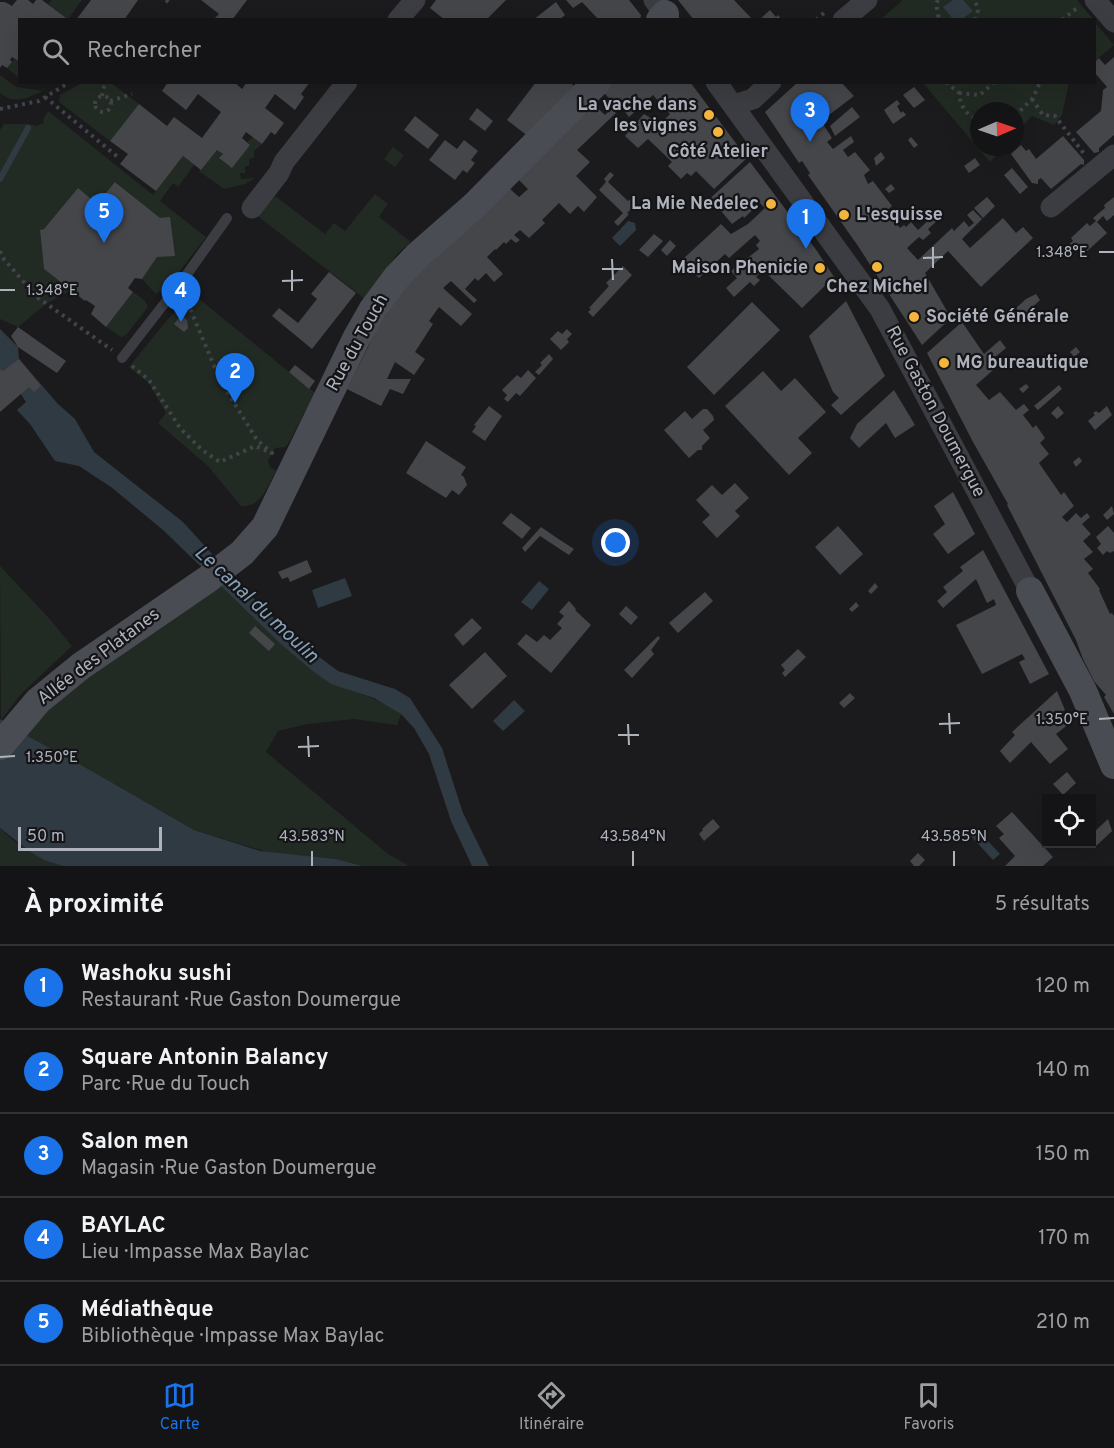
<!DOCTYPE html>
<html lang="fr">
<head>
<meta charset="utf-8">
<style>
  :root { --surface:#141416; --page:#212123; --text:#f1f3f6; --muted:#9d9ea1; --line:#333335; --accent:#1a73e8 }
  body { margin:0; font-family:Overpass,sans-serif; background:var(--page); color:var(--text) }
  .controls { position:absolute; right:18px; bottom:18px; display:grid; overflow:hidden; border-radius:0px; box-shadow:0 6px 24px #0002 }
  .controls button { width:54px; height:54px; display:grid; place-items:center; padding:0; border:0; border-bottom:2px solid var(--line); background:var(--surface); color:var(--text); font:30px sans-serif }
  .compass { position:absolute; left:970px; top:102px; width:54px; height:54px; border-radius:50%; background:var(--surface); box-shadow:0 6px 24px #0002; rotate:88deg }
  .scale { position:absolute; left:18px; bottom:15px; width:144px; box-sizing:border-box; padding-left:6px; border:3px solid #adb2bc; border-top:0; font-size:16px; line-height:21px; white-space:nowrap; color:#adb2bc; -webkit-text-stroke:4px #151518; paint-order:stroke }
  .you { position:absolute; left:616px; top:543px; width:21px; height:21px; margin:-15px; border:4px solid #fff; border-radius:50%; background:#1a73e8; box-shadow:0 0 0 9px #1a73e833 }
  .badge { display:grid; place-items:center; width:39px; height:39px; border-radius:50%; background:var(--accent); color:#fff; font-size:20px; font-weight:700 }
  .pin { position:absolute; translate:-50% -50px; filter:drop-shadow(0 2px 3px #0008) }
  .pin::after { content:''; position:absolute; top:32px; width:21px; height:18px; background:inherit; clip-path:polygon(0 0,100% 0,50% 100%) }
  .list { margin:0; padding:0; list-style:none }
  h2 { display:flex; justify-content:space-between; align-items:center; height:78px; margin:0; padding:0 24px; font-size:26px }
  h2 small { font-size:20px; font-weight:400; color:var(--muted) }
  .list li { display:grid; grid-template-columns:39px 1fr auto; gap:18px; align-items:center; box-sizing:border-box; height:84px; padding:0 24px; border-top:2px solid var(--line) }
  .list b { display:block; font-size:22px; white-space:nowrap }
  .list p { margin:0; font-size:20px; white-space:nowrap; color:var(--muted) }
  .list em { font-size:20px; font-style:normal; color:var(--muted) }
  .icon { flex:none; width:33px; height:33px; fill:none; stroke:currentColor; stroke-width:2; stroke-linecap:round; stroke-linejoin:round }
  .map { position:relative; flex:none; width:1114px; height:866px; overflow:hidden }
  .search { position:absolute; background:var(--surface); box-shadow:0 6px 24px #0002; left:18px; right:18px; top:18px; height:66px; display:flex; align-items:center; gap:15px; box-sizing:border-box; padding:0 21px; border-radius:0px; color:var(--muted); font-size:22px }
  .sheet { height:498px; background:var(--surface) }
  nav { display:flex; justify-content:space-around; align-items:center; box-sizing:border-box; height:84px; border-top:2px solid var(--line); background:var(--surface); font-size:16px; color:var(--muted) }
  nav a { display:grid; justify-items:center; gap:3px }
  nav .on { color:var(--accent) }
  .map>svg:first-child { display:block }
  .green { fill:#222b23 }
  .water { fill:#303a42 }
  .lines { fill:none; stroke-linecap:round; stroke-linejoin:round }
  .stream { stroke:#303a42; stroke-width:6 }
  .building { fill:#45464a }
  .path { stroke:#414449; stroke-width:4; stroke-dasharray:3 4.5; stroke-linecap:butt }
  .lane { stroke:#3b3d42; stroke-width:10 }
  .street { stroke:#3b3d42; stroke-width:21 }
  .secondary { stroke:#494c52; stroke-width:28 }
  .ticks { fill:none; stroke:#adb2bc; stroke-width:2 }
  .poi-dot { fill:#f4b53c; stroke:#151518; stroke-width:2 }
  .labels { text-anchor:middle; dominant-baseline:central; stroke-width:4.5; stroke-linejoin:round; paint-order:stroke }
  .poi-label { font-size:18px; font-weight:bold; fill:#adb2bc; stroke:#151518; text-anchor:end }
  .street-label { font-size:18px; fill:#adb2bc; stroke:#151518 }
  .water-label { font-size:20px; font-style:italic; fill:#85a0b7; stroke:#151518 }
  .ticks-label { font-size:15px; text-anchor:middle; fill:#adb2bc; stroke:#151518; stroke-width:4.5; stroke-linejoin:round; paint-order:stroke }
</style>
</head>
<body>
<div class="map">
<svg width="1114" height="866" viewBox="0 0 1114 866">
  <rect width="100%" height="100%" fill="#1b1b1d"/>
  <!-- green -->
  <path class="green" d="M 52,0 L 82,0 L 68,19 L 48,4 Z
    M 903,0 L 1077,0 L 1093,19 L 880,20 Z
    M 1094,22 L 1114,45 L 1095,61 L 1094,61 Z
    M 14,59 L 19,62 L 19,78 L 7,68 Z
    M 0,75 L 16,87 L 43,91 C 28,98 14,105 0,93 Z
    M 82,83 L 111,83 L 139,104 L 110,141 L 59,102 L 60,95 Z
    M 923,83 L 1069,83 L 1062,115 L 1054,125 L 1032,116 L 1015,134 L 1015,111 L 979,111 L 979,147 L 1004,147 L 990,162 Z
    M 48,111 L 153,195 L 183,156 L 194,165 L 178,187 L 173,183 L 160,201 L 206,237 L 168,286 L 156,294 L 142,279 L 157,257 L 161,257 L 156,219 L 159,218 L 116,182 L 97,204 L 78,189 L 44,229 L 40,231 L 44,269 L 71,290 L 46,304 L 18,327 L 0,319 L 0,130 L 4,124 L 29,124 L 36,126 L 44,123 L 43,120 Z
    M 253,137 L 262,144 L 254,151 L 254,158 L 249,159 L 249,166 L 245,166 L 245,173 L 240,173 L 241,179 L 255,178 L 245,184 L 224,189 L 199,171 L 217,150 L 223,154 L 220,159 L 229,166 L 250,145 L 247,142 Z
    M 393,147 L 404,155 L 395,167 L 384,159 Z
    M 375,194 L 388,204 L 379,217 L 411,242 L 398,253 L 365,299 L 255,214 L 275,196 L 325,234 L 334,223 L 345,231 Z
    M 133,292 L 145,301 L 148,307 L 126,335 L 121,337 L 106,327 Z
    M 193,294 L 315,393 L 288,444 L 285,447 L 275,448 L 268,461 L 270,467 L 276,471 C 267,487 261,508 241,506 L 208,466 L 158,423 L 166,413 L 149,383 L 129,367 L 168,319 Z
    M 0,566 L 47,616 L 72,646 L 21,694 L 1,720 Z
    M 218,582 L 314,672 C 341,691 374,694 401,714 L 397,725 L 354,719 L 307,724 L 278,731 L 266,752 L 388,854 L 409,866 L 363,866 L 336,859 L 267,852 L 194,830 L 90,770 L 24,734 L 42,707 Z
    M 0,828 C 17,846 40,858 63,866 L 0,866 Z"/>
  <!-- water -->
  <path class="water" d="M 953,0 L 963,0 L 973,11 L 962,19 L 953,19 L 943,7 Z
    M 628,221 L 635,223 L 636,230 L 620,246 L 612,238 Z
    M 0,329 L 18,347 L 19,359 L 58,404 L 75,419 L 94,452 L 183,522 L 243,588 L 295,639 L 338,671 L 395,689 L 410,698 L 442,748 L 463,813 L 489,866 L 472,866 L 451,821 L 429,754 L 414,728 L 401,714 L 374,698 L 331,684 L 314,672 L 282,645 L 163,530 L 111,487 L 79,466 L 55,461 L 30,424 L 17,410 L 26,402 L 12,381 L 0,369 Z
    M 345,578 L 352,596 L 318,608 L 312,590 Z
    M 539,581 L 549,589 L 532,610 L 521,602 Z
    M 514,700 L 525,711 L 503,731 L 493,721 Z
    M 0,719 L 24,734 L 90,770 L 194,830 L 260,851 L 336,859 L 363,866 L 63,866 L 44,860 L 29,851 L 0,828 Z
    M 977,829 L 1000,854 L 993,860 L 970,835 Z"/>
  <g class="lines">
    <!-- stream -->
    <path class="stream" d="M 0,179 L 28,128"/>
  </g>
  <!-- building -->
  <path class="building" d="M 17,0 L 28,0 L 33,4 L 36,0 L 42,0 L 69,20 L 20,20 L 20,62 L 12,57 L 10,60 L 12,62 L 7,68 L 2,65 L 0,68 L 0,2 L 5,2 L 12,6 Z
    M 91,0 L 138,0 L 124,20 L 76,20 Z
    M 201,0 L 247,0 L 232,20 L 216,20 L 215,18 L 219,14 Z
    M 436,0 L 506,0 L 486,20 L 445,20 L 430,8 Z
    M 566,0 L 629,0 L 641,15 L 640,20 L 599,20 L 582,2 L 573,8 Z
    M 678,0 L 734,0 L 753,20 L 694,20 Z
    M 556,2 L 565,15 L 559,20 L 533,20 Z
    M 770,10 L 776,17 L 778,15 L 782,20 L 759,20 Z
    M 1114,57 L 1114,135 L 1099,148 L 1099,152 L 1094,153 L 1076,132 L 1101,111 L 1103,90 L 1107,87 L 1095,73 L 1095,62 L 1099,58 L 1105,65 Z
    M 168,82 L 234,82 L 242,89 L 247,82 L 310,82 L 301,94 L 304,97 L 295,110 L 275,94 L 265,108 L 284,123 L 275,135 L 271,132 L 262,144 L 246,132 L 242,138 L 250,145 L 232,168 L 219,158 L 223,154 L 217,150 L 201,170 L 183,156 L 156,191 L 120,164 L 128,154 L 110,141 L 139,104 L 167,126 L 174,117 L 202,138 L 221,112 L 198,94 L 186,110 L 162,91 Z
    M 536,82 L 569,82 L 577,88 L 529,137 L 507,120 Z
    M 610,82 L 690,82 L 747,158 L 714,189 L 696,171 L 691,176 L 687,173 L 681,179 L 668,166 L 672,162 L 648,139 L 638,148 L 625,136 L 644,114 L 660,124 L 670,114 L 653,95 L 629,117 L 622,108 L 620,109 L 602,91 Z
    M 798,82 L 841,82 L 854,96 L 821,121 L 832,138 L 827,142 L 833,149 L 851,136 L 854,142 L 843,150 L 848,157 L 855,152 L 870,170 L 864,175 L 868,184 L 873,181 L 892,206 L 885,212 L 890,220 L 892,218 L 900,228 L 904,225 L 906,227 L 911,222 L 918,230 L 934,215 L 939,219 L 928,229 L 931,233 L 923,240 L 919,237 L 907,248 L 918,260 L 952,228 L 954,231 L 964,221 L 969,227 L 974,223 L 967,215 L 973,210 L 982,219 L 962,239 L 970,248 L 1003,218 L 1016,233 L 1023,227 L 1033,238 L 981,287 L 948,251 L 925,273 L 951,318 L 922,345 L 858,246 L 808,175 L 810,173 L 802,161 L 799,163 L 765,112 Z
    M 914,87 L 925,100 L 914,108 L 903,95 Z
    M 897,100 L 900,104 L 897,106 L 901,113 L 903,111 L 906,115 L 893,124 L 884,110 Z
    M 591,102 L 605,115 L 611,109 L 616,113 L 577,150 L 590,162 L 576,176 L 597,197 L 584,212 L 578,206 L 570,214 L 559,203 L 542,220 L 545,223 L 529,238 L 520,230 L 514,235 L 520,240 L 516,243 L 511,239 L 506,244 L 504,242 L 496,250 L 495,249 L 487,257 L 503,274 L 494,282 L 486,273 L 478,281 L 475,278 L 465,289 L 477,300 L 474,303 L 451,281 L 443,288 L 472,314 L 461,326 L 439,307 L 429,321 L 433,324 L 415,352 L 425,359 L 414,375 L 395,362 L 387,379 L 411,379 L 403,394 L 390,389 L 381,406 L 347,389 L 375,333 L 401,289 L 508,187 L 519,197 L 528,189 L 516,177 Z
    M 852,107 L 860,117 L 835,136 L 830,126 Z
    M 477,108 L 493,121 L 485,131 L 469,119 Z
    M 415,116 L 439,135 L 428,149 L 404,130 Z
    M 1063,136 L 1084,160 L 1084,165 L 1081,164 L 1051,189 L 1041,178 L 1038,180 L 1038,184 L 1032,183 L 1011,154 L 1021,145 L 1026,151 L 1029,149 L 1036,159 Z
    M 911,137 L 918,145 L 914,148 L 908,140 Z
    M 445,140 L 457,149 L 464,140 L 478,151 L 471,160 L 475,163 L 467,173 L 463,170 L 455,180 L 429,160 Z
    M 881,152 L 885,158 L 876,166 L 874,158 Z
    M 975,158 L 980,165 L 969,173 L 964,166 Z
    M 750,162 L 817,251 L 834,277 L 802,308 L 763,270 L 756,277 L 760,280 L 754,286 L 750,282 L 734,297 L 726,288 L 737,278 L 731,271 L 759,249 L 756,245 L 760,241 L 755,235 L 729,258 L 725,254 L 699,278 L 693,272 L 690,275 L 688,265 L 683,259 L 721,224 L 731,234 L 748,224 L 765,208 L 760,203 L 744,218 L 743,216 L 732,224 L 716,205 L 711,210 L 705,203 Z
    M 1012,168 L 1028,187 L 1020,194 L 1004,175 Z
    M 610,172 L 614,175 L 608,182 L 628,201 L 632,198 L 635,200 L 631,204 L 634,206 L 627,213 L 629,214 L 618,226 L 614,222 L 623,213 L 599,190 L 606,182 L 604,179 Z
    M 115,182 L 160,218 L 170,217 L 175,256 L 157,257 L 142,279 L 135,278 L 128,288 L 133,292 L 106,327 L 91,314 L 95,306 L 86,300 L 85,301 L 44,269 L 40,230 L 44,229 L 78,188 L 97,204 Z
    M 891,184 L 895,189 L 889,193 L 885,189 Z
    M 987,197 L 995,206 L 983,218 L 974,208 Z
    M 1114,197 L 1114,215 L 1107,221 L 1103,216 L 1097,222 L 1093,218 L 1105,208 L 1104,205 Z
    M 1096,221 L 1107,233 L 1085,253 L 1078,247 L 1073,251 L 1068,245 L 1073,241 L 1071,238 L 1087,223 L 1090,226 Z
    M 654,234 L 663,241 L 648,257 L 639,250 Z
    M 670,240 L 676,246 L 667,256 L 661,250 Z
    M 623,266 L 632,275 L 593,317 L 588,312 L 591,309 L 589,308 L 609,286 L 606,283 Z
    M 329,272 L 356,293 L 312,349 L 272,316 L 279,308 L 298,323 L 317,299 L 311,294 Z
    M 1036,294 L 1040,300 L 1023,316 L 1016,308 L 1026,299 Z
    M 846,301 L 885,376 L 841,415 L 831,405 L 839,398 L 833,392 L 809,336 Z
    M 752,302 L 780,330 L 714,395 L 687,367 Z
    M 181,315 L 187,320 L 188,328 L 184,332 L 174,324 Z
    M 962,322 L 984,354 L 1000,340 L 1006,348 L 994,358 L 999,365 L 976,385 L 989,400 L 1000,392 L 1016,410 L 1024,404 L 1029,410 L 1023,415 L 1033,428 L 1036,425 L 1045,438 L 1040,443 L 1049,454 L 1039,463 L 1061,495 L 1064,492 L 1074,506 L 1062,517 L 1067,522 L 1076,513 L 1081,518 L 1087,513 L 1090,517 L 1082,524 L 1091,534 L 1083,541 L 1093,552 L 1084,559 L 1093,569 L 1088,573 L 1100,589 L 1099,590 L 1110,614 L 1112,613 L 1114,616 L 1114,714 L 1104,697 L 1106,695 L 1094,681 L 1083,659 L 1076,640 L 1007,505 L 1008,504 L 973,442 L 927,353 Z
    M 18,327 L 66,361 L 57,373 L 18,347 L 11,336 Z
    M 567,329 L 572,334 L 567,339 L 569,342 L 561,350 L 550,339 L 558,331 L 562,334 Z
    M 1076,347 L 1080,352 L 1074,357 L 1070,352 Z
    M 549,354 L 553,359 L 539,375 L 535,372 L 542,365 L 540,363 Z
    M 19,359 L 41,386 L 34,392 L 29,387 L 0,412 L 0,369 L 3,371 Z
    M 295,365 L 315,381 L 309,389 L 289,372 Z
    M 528,370 L 536,378 L 520,396 L 516,393 L 508,402 L 504,399 L 507,395 L 502,390 L 517,375 L 521,378 Z
    M 763,371 L 781,391 L 795,378 L 826,412 L 798,438 L 812,453 L 789,475 L 725,406 Z
    M 1026,384 L 1029,387 L 1023,393 L 1019,389 Z
    M 1059,385 L 1062,389 L 1038,410 L 1034,406 Z
    M 894,390 L 915,425 L 895,438 L 886,423 L 859,448 L 850,438 L 857,424 Z
    M 489,406 L 502,416 L 485,441 L 472,432 L 476,426 L 474,425 Z
    M 1058,406 L 1064,413 L 1057,419 L 1051,413 Z
    M 1107,406 L 1112,415 L 1095,430 L 1088,421 L 1095,415 L 1093,413 L 1096,411 L 1099,413 Z
    M 703,409 L 707,409 L 713,416 L 714,420 L 703,430 L 710,438 L 702,446 L 702,450 L 698,450 L 689,458 L 664,430 L 685,411 L 692,419 Z
    M 426,441 L 466,467 L 461,475 L 464,477 L 467,485 L 459,495 L 452,490 L 446,498 L 406,473 Z
    M 1079,457 L 1082,461 L 1076,467 L 1073,462 Z
    M 735,483 L 749,498 L 735,511 L 740,516 L 717,538 L 702,522 L 710,515 L 696,500 L 712,485 L 722,495 Z
    M 953,492 L 975,534 L 948,554 L 933,534 L 945,524 L 934,506 Z
    M 1112,506 L 1114,514 L 1107,520 L 1103,515 Z
    M 511,513 L 531,528 L 522,539 L 502,523 Z
    M 838,526 L 863,554 L 840,575 L 815,547 Z
    M 1108,526 L 1114,533 L 1114,552 L 1113,551 L 1110,553 L 1107,551 L 1103,555 L 1097,548 L 1101,544 L 1096,537 Z
    M 541,527 L 557,538 L 574,549 L 569,555 L 540,536 L 525,552 L 522,548 Z
    M 983,550 L 1049,674 L 1030,684 L 1019,662 L 1025,659 L 1022,654 L 982,674 L 956,625 L 996,605 L 994,599 L 987,603 L 976,579 L 943,608 L 937,601 L 947,592 L 943,587 L 963,571 L 960,567 Z
    M 307,560 L 312,572 L 290,582 L 288,577 L 282,579 L 278,572 Z
    M 875,583 L 878,587 L 871,594 L 868,591 Z
    M 705,592 L 713,601 L 678,633 L 669,623 Z
    M 569,601 L 576,609 L 575,610 L 591,625 L 551,673 L 517,644 L 526,634 L 537,642 L 544,635 L 550,640 L 562,628 L 557,624 L 564,616 L 559,612 Z
    M 856,602 L 859,606 L 852,612 L 849,609 Z
    M 626,606 L 638,617 L 631,625 L 619,614 Z
    M 472,618 L 482,628 L 463,646 L 454,635 Z
    M 255,626 L 275,644 L 269,651 L 249,633 Z
    M 658,636 L 660,638 L 651,650 L 654,654 L 632,678 L 624,670 Z
    M 798,649 L 806,657 L 785,677 L 782,673 L 785,670 L 781,665 Z
    M 485,652 L 507,676 L 472,709 L 449,685 Z
    M 1057,691 L 1065,710 L 1063,711 L 1070,723 L 1056,734 L 1068,749 L 1050,764 L 1031,742 L 1010,763 L 1000,751 L 1015,735 L 1012,732 Z
    M 850,693 L 855,698 L 844,708 L 839,703 Z
    M 1067,772 L 1076,783 L 1063,795 L 1053,784 Z
    M 1012,812 L 1053,857 L 1043,866 L 1005,866 L 1015,856 L 999,838 L 1004,834 L 996,826 Z
    M 713,819 L 720,827 L 704,841 L 699,834 L 703,830 L 702,829 Z
    M 1108,819 L 1112,831 L 1094,848 L 1092,845 L 1092,834 Z
    M 918,853 L 925,860 L 919,866 L 914,866 L 910,861 Z"/>
  <g class="lines">
    <!-- path -->
    <path class="path" d="M 166,0 L 170,3
      M 938,0 L 936,4 L 939,20
      M 816,20 L 825,12
      M 975,20 L 978,10 L 975,0
      M 1062,20 L 1077,8
      M 946,82 L 959,93 C 961,107 965,114 979,120
      M 959,93 L 980,95 L 994,82
      M95 104a8 8 0 1 1 16 0a8 8 0 1 1-16 0Z
      M 102,96 L 105,82
      M 45,97 L 119,158
      M 1032,99 L 1043,115 L 1055,116 L 1085,155
      M 110,101 L 132,94
      M 0,109 L 39,101 L 70,82
      M 1015,116 L 1033,98 L 1040,82
      M 0,251 L 2,257 L 37,297 L 112,350
      M 132,366 L 149,380 L 180,428 L 202,450 L 220,462 L 255,446 L 272,453 L 257,440 L 220,380 L 186,299"/>
    <!-- lane -->
    <path class="lane" d="M 122,358 L 185,277 L 227,218"/>
    <!-- street -->
    <path class="street" d="M 654,0 L 669,20
      M 1095,0 L 1114,22
      M 398,20 L 415,0
      M 843,20 L 867,0
      M 716,82 L 880,309 L 1030,591
      M 733,105 L 753,99 L 771,82
      M 1051,207 L 1114,155
      M 252,208 L 279,173 L 284,162 L 347,82"/>
    <!-- secondary -->
    <path class="secondary" d="M 660,20 L 665,14
      M 1030,591 L 1083,691 L 1114,765
      M 0,746 L 38,701 L 81,666 L 208,579 L 242,553 L 265,527 L 356,339 L 373,309 L 396,278 L 418,255 L 474,206 L 597,82"/>
  </g>
  <!-- ticks -->
  <path class="ticks" d="M 933,247 L 933,268M 1099,252 L 1114,252M 923,258 L 943,257M 612,259 L 613,280M 602,269 L 623,269M 292,270 L 292,291M 282,281 L 303,280M 0,290 L 15,290M 949,713 L 950,734M 1099,719 L 1114,718M 628,724 L 629,745M 939,724 L 960,723M 618,735 L 639,735M 308,736 L 309,757M 298,747 L 319,746M 0,757 L 15,756M 312,851 L 312,866M 633,851 L 633,866M 954,851 L 954,866"/>
  <!-- markers -->
  <g class="poi-dot">
    <circle cx="709" cy="115" r="6"/>
    <circle cx="718" cy="132" r="6"/>
    <circle cx="771" cy="204" r="6"/>
    <circle cx="844" cy="215" r="6"/>
    <circle cx="877" cy="267" r="6"/>
    <circle cx="820" cy="268" r="6"/>
    <circle cx="914" cy="317" r="6"/>
    <circle cx="944" cy="363" r="6"/>
  </g>
  <g class="labels">
    <!-- poi labels -->
    <g class="poi-label">
      <text x="697" y="105">La vache dans<tspan x="697" dy="21">les vignes</tspan></text>
      <text x="718" y="152" text-anchor="middle">Côté Atelier</text>
      <text x="759" y="204">La Mie Nedelec</text>
      <text x="856" y="215" text-anchor="start">L'esquisse</text>
      <text x="808" y="268">Maison Phenicie</text>
      <text x="877" y="287" text-anchor="middle">Chez Michel</text>
      <text x="926" y="317" text-anchor="start">Société Générale</text>
      <text x="956" y="363" text-anchor="start">MG bureautique</text>
    </g>
    <!-- street labels -->
    <g class="street-label">
      <text transform="translate(358 343) rotate(-61)">Rue du Touch</text>
      <text transform="translate(935 412) rotate(62)">Rue Gaston Doumergue</text>
      <text transform="translate(99 657) rotate(-37)">Allée des Platanes</text>
    </g>
    <!-- water labels -->
    <g class="water-label">
      <text transform="translate(256 605) rotate(43)">Le canal du moulin</text>
    </g>
  </g>
  <g class="ticks-label">
    <text x="1062" y="257">1.348°E</text>
    <text x="52" y="295">1.348°E</text>
    <text x="1062" y="724">1.350°E</text>
    <text x="52" y="762">1.350°E</text>
    <text x="312" y="841">43.583°N</text>
    <text x="633" y="841">43.584°N</text>
    <text x="954" y="841">43.585°N</text>
  </g>
</svg>
<div class="controls">
<button><svg class="icon" aria-label="locate" viewBox="0 0 24 24"><circle cx="12" cy="12" r="6"/><path d="M12 2v4M12 18v4M2 12h4M18 12h4"/></svg></button>
</div>
<svg class="compass" viewBox="-18 -18 36 36"><path d="M0-13l5 13h-10z" fill="#e53935"/><path d="M0 13l5-13h-10z" fill="#9d9ea1"/></svg>
<div class="scale">50 m</div>
<div class="you"></div>
<div class="pin badge" style="left:806px;top:249px">1</div>
<div class="pin badge" style="left:235px;top:403px">2</div>
<div class="pin badge" style="left:810px;top:142px">3</div>
<div class="pin badge" style="left:181px;top:322px">4</div>
<div class="pin badge" style="left:104px;top:243px">5</div>
<div class="search"><svg class="icon" aria-label="search" viewBox="0 0 24 24"><circle cx="10" cy="10" r="6"/><path d="M15 15l6 6"/></svg>Rechercher</div>
</div>
<section class="sheet">
<h2>À proximité<small>5 résultats</small></h2>
<ul class="list">
<li><span class="badge">1</span><div><b>Washoku sushi</b><p>Restaurant · Rue Gaston Doumergue</p></div><em>120 m</em></li>
<li><span class="badge">2</span><div><b>Square Antonin Balancy</b><p>Parc · Rue du Touch</p></div><em>140 m</em></li>
<li><span class="badge">3</span><div><b>Salon men</b><p>Magasin · Rue Gaston Doumergue</p></div><em>150 m</em></li>
<li><span class="badge">4</span><div><b>BAYLAC</b><p>Lieu · Impasse Max Baylac</p></div><em>170 m</em></li>
<li><span class="badge">5</span><div><b>Médiathèque</b><p>Bibliothèque · Impasse Max Baylac</p></div><em>210 m</em></li>
</ul>
</section>
<nav>
<a class="on"><svg class="icon" aria-label="map" viewBox="0 0 24 24"><path d="M3 6l6-2 6 2 6-2v14l-6 2-6-2-6 2zM9 4v14M15 6v14"/></svg>Carte</a>
<a><svg class="icon" aria-label="directions" viewBox="0 0 24 24"><path d="M12 3l9 9-9 9-9-9zM9 14v-3h6M13 9l2 2-2 2"/></svg>Itinéraire</a>
<a><svg class="icon" aria-label="saved" viewBox="0 0 24 24"><path d="M7 4h10v16l-5-4-5 4z"/></svg>Favoris</a>
</nav>
</body>
</html>
